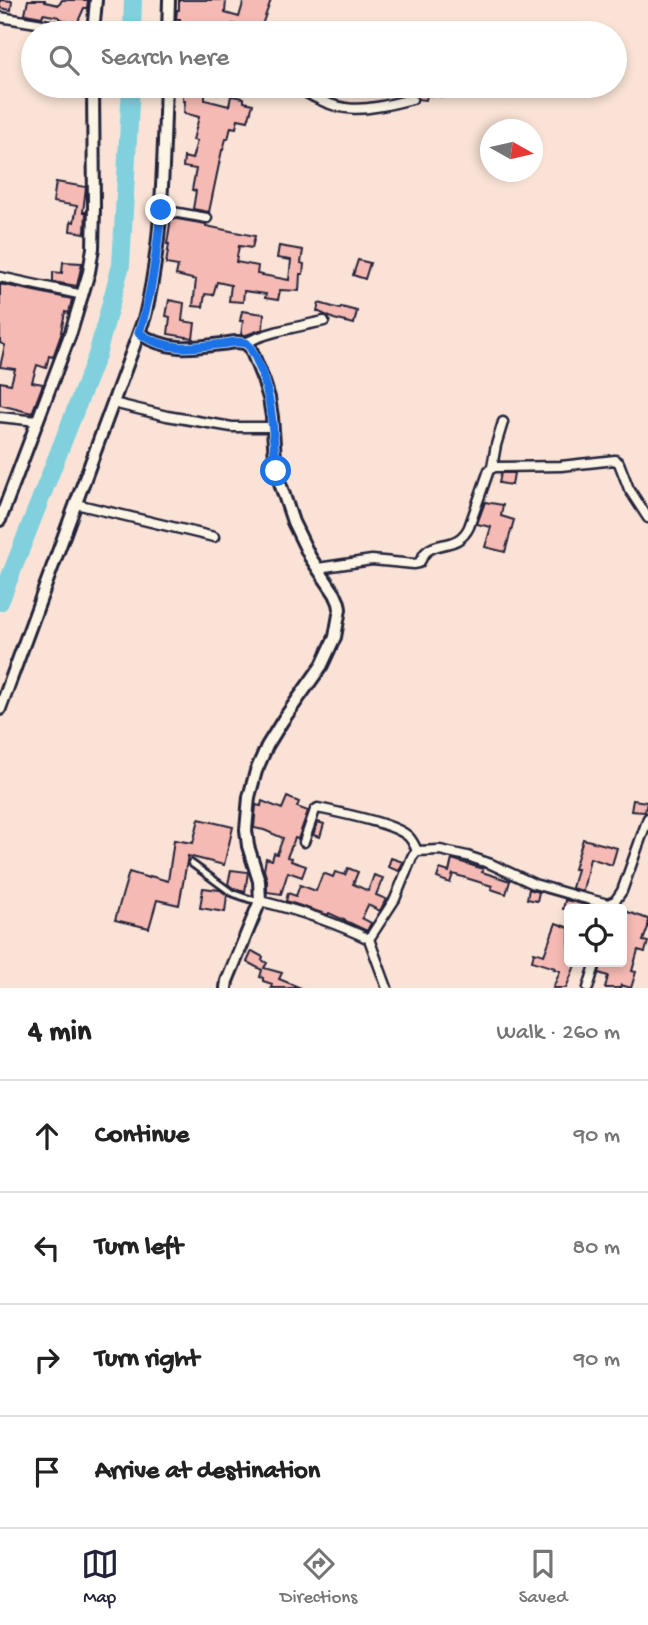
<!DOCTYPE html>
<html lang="en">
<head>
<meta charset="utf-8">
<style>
  :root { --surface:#fff; --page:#f2f2f2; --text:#222; --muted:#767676; --line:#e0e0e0; --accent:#22223b }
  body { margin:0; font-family:"Gochi Hand",sans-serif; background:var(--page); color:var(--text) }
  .controls { position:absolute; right:21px; bottom:21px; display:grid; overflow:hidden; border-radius:7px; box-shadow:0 4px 10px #0003 }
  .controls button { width:63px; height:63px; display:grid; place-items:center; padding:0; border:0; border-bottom:2px solid var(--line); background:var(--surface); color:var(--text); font:35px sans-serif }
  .compass { position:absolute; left:480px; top:119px; width:63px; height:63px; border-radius:50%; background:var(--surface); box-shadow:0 4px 10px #0003; rotate:98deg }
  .stop { position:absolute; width:21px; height:21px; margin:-16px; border:5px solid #1a73e8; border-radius:50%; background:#fff }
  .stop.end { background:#1a73e8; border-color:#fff; box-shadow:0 2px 7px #0008 }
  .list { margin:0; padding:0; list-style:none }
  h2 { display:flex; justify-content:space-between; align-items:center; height:91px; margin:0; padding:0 28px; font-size:30px }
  h2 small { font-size:23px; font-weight:400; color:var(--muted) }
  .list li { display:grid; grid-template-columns:46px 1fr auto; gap:21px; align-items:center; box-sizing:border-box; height:112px; padding:0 28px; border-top:2px solid var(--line) }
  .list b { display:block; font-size:26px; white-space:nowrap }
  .list em { font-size:23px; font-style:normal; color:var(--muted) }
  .icon { flex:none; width:38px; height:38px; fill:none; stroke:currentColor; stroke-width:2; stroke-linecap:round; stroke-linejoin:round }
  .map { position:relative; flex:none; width:648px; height:988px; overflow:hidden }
  .search { position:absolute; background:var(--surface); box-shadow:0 4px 10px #0003; left:21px; right:21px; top:21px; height:77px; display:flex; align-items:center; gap:18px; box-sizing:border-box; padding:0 24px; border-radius:38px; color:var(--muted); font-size:26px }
  .sheet { height:539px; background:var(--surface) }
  nav { display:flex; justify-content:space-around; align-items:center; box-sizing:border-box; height:98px; border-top:2px solid var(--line); background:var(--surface); font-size:19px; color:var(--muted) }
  nav a { display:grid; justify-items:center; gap:4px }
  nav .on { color:var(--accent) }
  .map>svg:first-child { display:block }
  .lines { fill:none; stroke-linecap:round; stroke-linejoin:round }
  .river { stroke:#81d0de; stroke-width:18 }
  .building { fill:#f5bab3; stroke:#22223b; stroke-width:2 }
  .service-casing { stroke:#22223b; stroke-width:10 }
  .minor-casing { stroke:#22223b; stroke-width:13 }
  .tertiary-casing { stroke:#22223b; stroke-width:16 }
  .service { stroke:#fcf5e5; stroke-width:4.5 }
  .minor { stroke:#fcf5e5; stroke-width:8 }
  .tertiary { stroke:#fcf5e5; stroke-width:10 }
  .route { stroke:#1a73e8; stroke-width:9 }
</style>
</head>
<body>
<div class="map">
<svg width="648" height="988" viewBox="0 0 648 988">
  <rect width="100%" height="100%" fill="#fae3d6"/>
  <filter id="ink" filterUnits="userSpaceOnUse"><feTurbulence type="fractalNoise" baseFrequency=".0143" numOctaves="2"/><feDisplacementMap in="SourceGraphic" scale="14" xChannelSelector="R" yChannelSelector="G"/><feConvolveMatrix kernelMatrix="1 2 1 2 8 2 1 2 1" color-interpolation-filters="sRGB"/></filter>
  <g filter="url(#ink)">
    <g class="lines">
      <!-- river -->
      <path class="river" d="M 132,33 L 133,0
        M 0,602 L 97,355 L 121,265 L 131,86"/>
    </g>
    <!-- building -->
    <path class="building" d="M 0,0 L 12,1 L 11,10 L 0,8 Z
      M 28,0 L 45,0 L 45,2 L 59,5 L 62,0 L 88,0 L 87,8 L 84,8 L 76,26 L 59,18 L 59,17 L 43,14 L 42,17 L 25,14 Z
      M 179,0 L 226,0 L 225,13 L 239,17 L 244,0 L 271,0 L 259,33 L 249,33 L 250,29 L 233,24 L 231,33 L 203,28 L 202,33 L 179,33 L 180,19 L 176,19 L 177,10 L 179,10 Z
      M 183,86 L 205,86 L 205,100 L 229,106 L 231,96 L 244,98 L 244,102 L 253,104 L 248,121 L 238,119 L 236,128 L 231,127 L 228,139 L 226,139 L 223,150 L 222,150 L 209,212 L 193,209 L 196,191 L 192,190 L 196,169 L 183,167 L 184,157 L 192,159 L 197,141 L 193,140 L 199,117 L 184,113 L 185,101 L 183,101 Z
      M 417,86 L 445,88 L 444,97 L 427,95 L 426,100 L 418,99 L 416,94 Z
      M 56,182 L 86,187 L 83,212 L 86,212 L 85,233 L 70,231 L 71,221 L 74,222 L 77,206 L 53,202 Z
      M 171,218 L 206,224 L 206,226 L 255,236 L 252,248 L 239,246 L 236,262 L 258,266 L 257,274 L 289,280 L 291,260 L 277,258 L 279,246 L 303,250 L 301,263 L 304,264 L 303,274 L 300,274 L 299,291 L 280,290 L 278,300 L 265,298 L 266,294 L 244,291 L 243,302 L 229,301 L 231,285 L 217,282 L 213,295 L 205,294 L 203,307 L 193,306 L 196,280 L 176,275 L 178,266 L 166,264 L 169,244 L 167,244 Z
      M 358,260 L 370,263 L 365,279 L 353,275 Z
      M 63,262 L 82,263 L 77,286 L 53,282 L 53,272 L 62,273 Z
      M 0,284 L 72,299 L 69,313 L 65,312 L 61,332 L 62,332 L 53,357 L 49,356 L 46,368 L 37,365 L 32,382 L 43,384 L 32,413 L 0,405 L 0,382 L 11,384 L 15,369 L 0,367 L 5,345 L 0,343 Z
      M 169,300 L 184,303 L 182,321 L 195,323 L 193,338 L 168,334 L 170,317 L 166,316 Z
      M 319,303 L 340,309 L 341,307 L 357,311 L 354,324 L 334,319 L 317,311 Z
      M 242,311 L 264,314 L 263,329 L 246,335 L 241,335 L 243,321 L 240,321 Z
      M 501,473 L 514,473 L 512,485 L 499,483 Z
      M 485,502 L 503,505 L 501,516 L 514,520 L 505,552 L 485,547 L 491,527 L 477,524 Z
      M 287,797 L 299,802 L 297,807 L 308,811 L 298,839 L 295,838 L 287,857 L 292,858 L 291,861 L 306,866 L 302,877 L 288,872 L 281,894 L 267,892 L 267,880 L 264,870 L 266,858 L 272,860 L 274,853 L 277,854 L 283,838 L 264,830 L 254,828 L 256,805 L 261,806 L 262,801 L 282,809 Z
      M 633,800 L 647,802 L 645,812 L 631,811 Z
      M 199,819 L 233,827 L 224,865 L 188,856 L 179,905 L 157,900 L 149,928 L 115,920 L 129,872 L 149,878 L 150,876 L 168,881 L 174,840 L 193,843 Z
      M 318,822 L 324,824 L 320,837 L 313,835 Z
      M 583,839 L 617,848 L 612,865 L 590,858 L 583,891 L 572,888 L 577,869 L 574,869 Z
      M 391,858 L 403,862 L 399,871 L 388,867 Z
      M 452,859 L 483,869 L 482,872 L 510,881 L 506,894 L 491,889 L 492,886 L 453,874 L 450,883 L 437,878 L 440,869 L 449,872 Z
      M 348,868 L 358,872 L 353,884 L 368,891 L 374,875 L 383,878 L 376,895 L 386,899 L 380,911 L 368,905 L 362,918 L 371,923 L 367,931 L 329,913 L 328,915 L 286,901 L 288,893 L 296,896 L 300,885 L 316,891 L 323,873 L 333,877 L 335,872 L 345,875 Z
      M 231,870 L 248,872 L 245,892 L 234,889 L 228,884 Z
      M 203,888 L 220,890 L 227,895 L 225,912 L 200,908 Z
      M 529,889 L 539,892 L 537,901 L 527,899 Z
      M 565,900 L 574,902 L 602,909 L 563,909 Z
      M 625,911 L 648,919 L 648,927 L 643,941 L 648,942 L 645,952 L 638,950 L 632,971 L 636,972 L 631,988 L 621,985 L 620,988 L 605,988 L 608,976 L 599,973 L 602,962 L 622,962 L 622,921 Z
      M 556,923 L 569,928 L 569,962 L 576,963 L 566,988 L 553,988 L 560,971 L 554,969 L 555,968 L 532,961 L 534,952 L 544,955 Z
      M 252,951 L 263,957 L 262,960 L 267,963 L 264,968 L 282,973 L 279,979 L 301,988 L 271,988 L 272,984 L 263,981 L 263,978 L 260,977 L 262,970 L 247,962 Z"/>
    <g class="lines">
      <defs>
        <path id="service" d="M 191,863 L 232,893 L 249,899 L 260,901"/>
        <path id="minor" d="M 0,17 L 55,26 L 71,33
          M 295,86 C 342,116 360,112 412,99
          M 161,210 L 207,218
          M 0,277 L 83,295
          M 245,343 C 270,331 298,327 324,321
          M 113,403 L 167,416 L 232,427 L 273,427
          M 0,417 L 37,421
          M 492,467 L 496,445 L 503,422
          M 76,504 L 214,537
          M 318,568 L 372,560 L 414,564 L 419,563 C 421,560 423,556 425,553 C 437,540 458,550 469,527 L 489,470 L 495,467 L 561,466 L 615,460 L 619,463 L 629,489 L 648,518
          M 304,842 L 315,810 L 318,808 C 340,813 393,823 408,836 C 412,840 415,846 417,851
          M 260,901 C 297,910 334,922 369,939
          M 387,988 L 369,939 L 395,899 L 412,857 L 417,851 L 440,850 L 467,856 L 491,864 L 534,884 L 576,896 L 608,904 L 615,901 L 622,891 L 648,818
          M 588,988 L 596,962"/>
        <path id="tertiary" d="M 93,33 L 96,0
          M 168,33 L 169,0
          M 139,333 C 171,355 201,346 237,342 L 245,343 L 250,347 L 264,382 L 269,398 L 272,417 L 276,471 L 293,522 L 310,557 L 335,594 L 339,603 L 340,609 L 335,637 L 322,665 L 283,720 L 267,746 L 256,771 L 249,797 L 246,830 L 248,846 L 259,881 L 260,901 L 227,981 L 226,988
          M 0,520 L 71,332 L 89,272 L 93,248 L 94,207 L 93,86
          M 0,709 L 145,316 C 163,241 163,163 166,86"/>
      </defs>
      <!-- service casing -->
      <use href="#service" class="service-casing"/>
      <!-- minor casing -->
      <use href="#minor" class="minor-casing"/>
      <!-- tertiary casing -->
      <use href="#tertiary" class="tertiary-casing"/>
      <!-- service -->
      <use href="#service" class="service"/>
      <!-- minor -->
      <use href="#minor" class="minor"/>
      <!-- tertiary -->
      <use href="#tertiary" class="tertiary"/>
    </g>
  </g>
  <g class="lines" filter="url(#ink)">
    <!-- route -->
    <path class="route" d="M 161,210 C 157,252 152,293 139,333 C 171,355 201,346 237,342 L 246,343 L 250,347 C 272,384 273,429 276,471"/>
  </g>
</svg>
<div class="controls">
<button><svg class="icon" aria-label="locate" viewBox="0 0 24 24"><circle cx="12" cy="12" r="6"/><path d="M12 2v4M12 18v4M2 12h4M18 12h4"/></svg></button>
</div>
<svg class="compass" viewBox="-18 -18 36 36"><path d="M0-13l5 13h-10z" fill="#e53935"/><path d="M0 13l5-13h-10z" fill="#767676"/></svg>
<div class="stop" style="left:276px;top:471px"></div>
<div class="stop end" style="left:161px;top:210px"></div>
<div class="search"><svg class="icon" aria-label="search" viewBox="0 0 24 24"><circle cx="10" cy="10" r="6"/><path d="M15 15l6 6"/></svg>Search here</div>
</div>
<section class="sheet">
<h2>4 min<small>Walk · 260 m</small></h2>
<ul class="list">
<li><svg class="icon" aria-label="ahead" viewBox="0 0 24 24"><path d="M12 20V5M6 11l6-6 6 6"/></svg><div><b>Continue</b></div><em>90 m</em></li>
<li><svg class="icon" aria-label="left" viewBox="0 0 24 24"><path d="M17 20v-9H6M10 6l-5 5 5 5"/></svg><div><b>Turn left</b></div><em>80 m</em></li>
<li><svg class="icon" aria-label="right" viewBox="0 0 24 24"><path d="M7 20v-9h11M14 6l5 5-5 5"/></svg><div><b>Turn right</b></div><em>90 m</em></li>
<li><svg class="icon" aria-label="arrive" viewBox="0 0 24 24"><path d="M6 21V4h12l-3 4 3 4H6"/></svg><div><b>Arrive at destination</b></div></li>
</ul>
</section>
<nav>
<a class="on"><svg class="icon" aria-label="map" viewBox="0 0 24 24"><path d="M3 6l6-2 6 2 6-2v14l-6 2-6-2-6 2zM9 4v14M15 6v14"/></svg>Map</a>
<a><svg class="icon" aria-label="directions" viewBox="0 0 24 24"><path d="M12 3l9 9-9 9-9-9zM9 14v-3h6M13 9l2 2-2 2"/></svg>Directions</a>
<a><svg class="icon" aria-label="saved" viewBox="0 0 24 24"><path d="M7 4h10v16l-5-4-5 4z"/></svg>Saved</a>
</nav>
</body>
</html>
